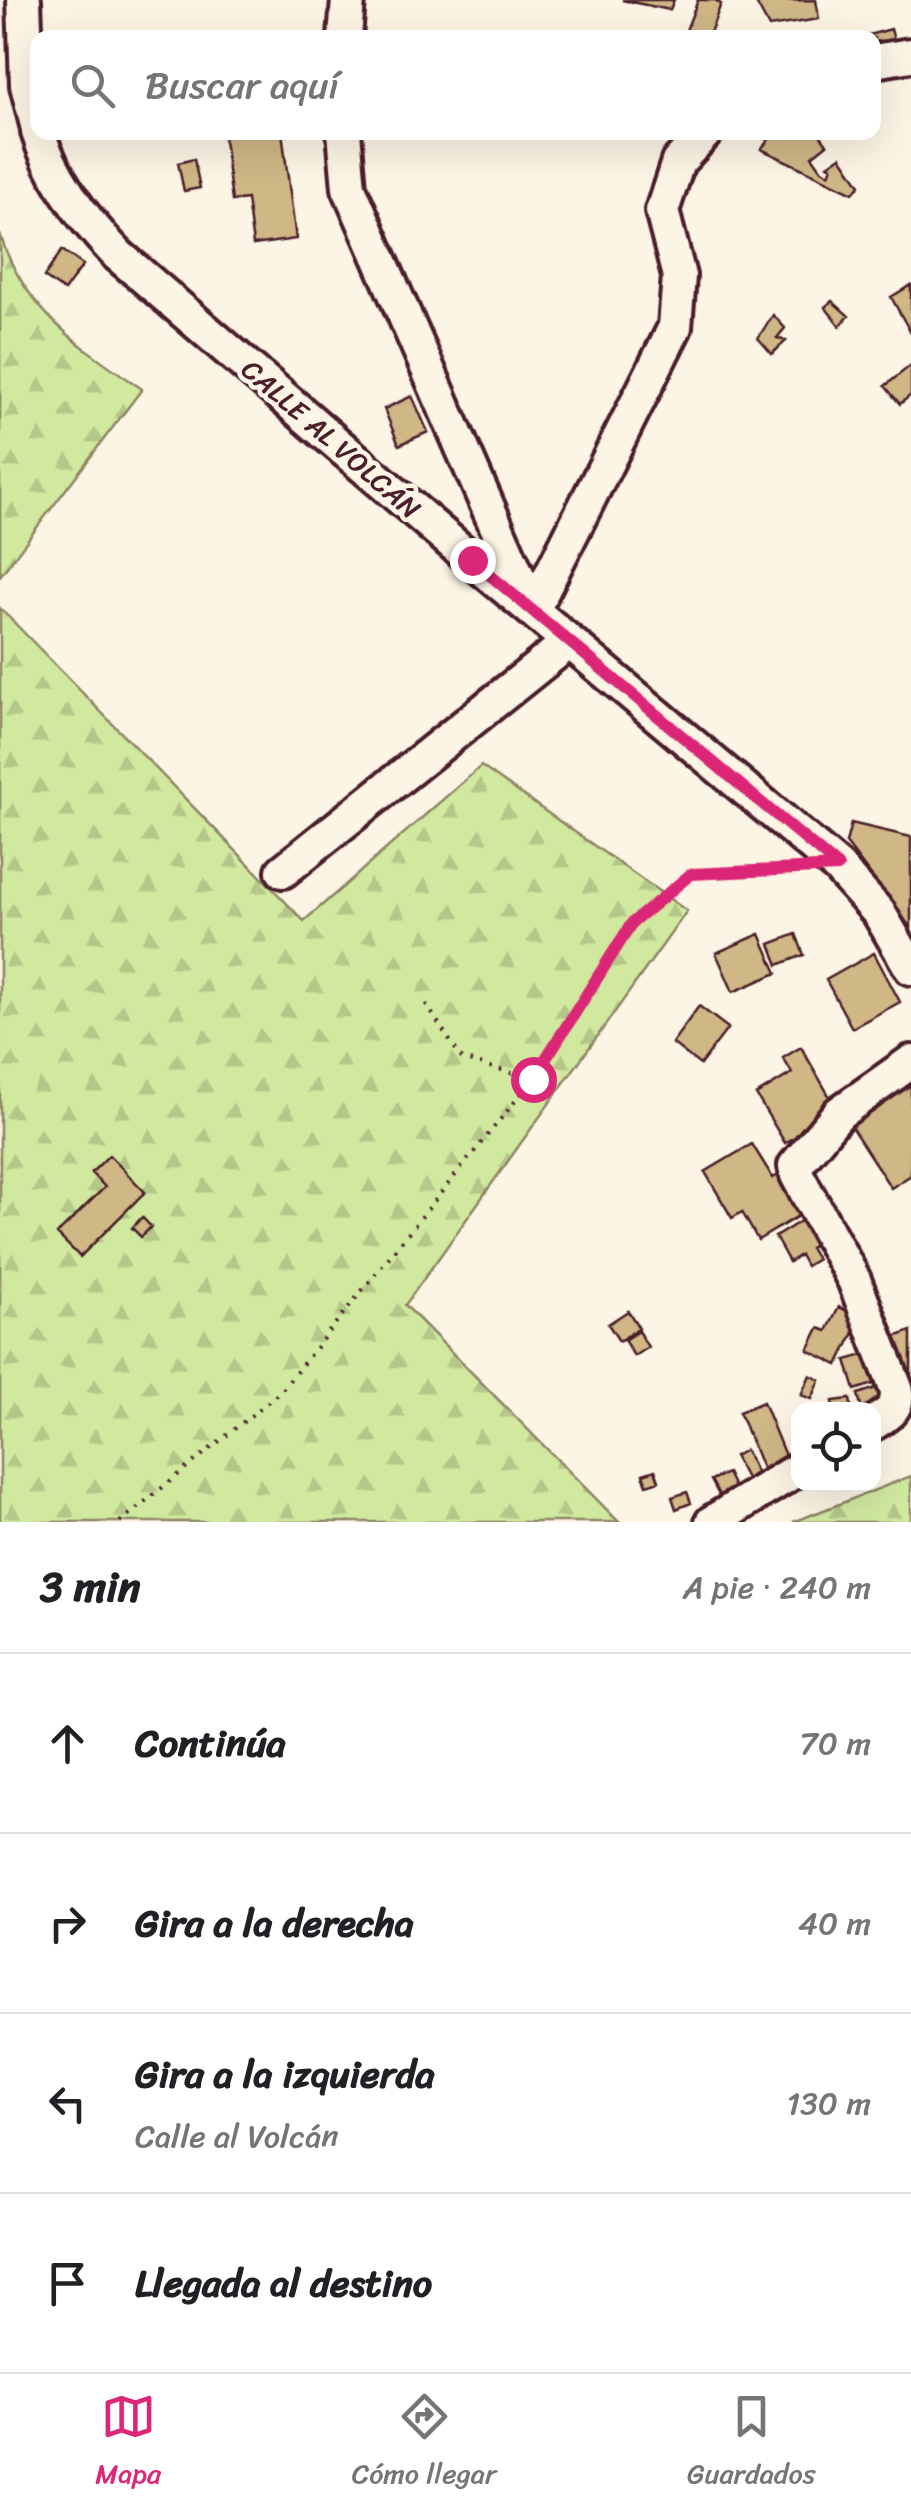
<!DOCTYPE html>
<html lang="es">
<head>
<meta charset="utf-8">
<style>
  :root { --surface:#fff; --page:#f6f6f6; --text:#202124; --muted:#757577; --line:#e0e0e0; --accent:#db2777 }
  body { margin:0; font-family:Sriracha,sans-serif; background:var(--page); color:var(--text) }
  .controls { position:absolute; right:30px; bottom:30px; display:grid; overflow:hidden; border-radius:20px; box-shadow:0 10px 40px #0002 }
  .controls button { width:90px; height:90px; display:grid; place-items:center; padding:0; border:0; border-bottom:2px solid var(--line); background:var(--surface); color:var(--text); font:50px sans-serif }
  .stop { position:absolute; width:30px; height:30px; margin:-22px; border:8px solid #db2777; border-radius:50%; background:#fff }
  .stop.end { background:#db2777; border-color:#fff; box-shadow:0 2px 10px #0008 }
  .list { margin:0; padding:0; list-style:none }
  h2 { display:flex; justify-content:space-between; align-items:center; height:130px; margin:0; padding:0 40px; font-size:42px }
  h2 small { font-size:32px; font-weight:400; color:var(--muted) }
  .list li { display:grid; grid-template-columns:65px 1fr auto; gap:30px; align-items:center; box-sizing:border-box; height:180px; padding:0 40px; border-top:2px solid var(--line) }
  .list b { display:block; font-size:38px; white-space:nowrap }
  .list p { margin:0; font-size:32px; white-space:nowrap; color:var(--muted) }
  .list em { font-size:32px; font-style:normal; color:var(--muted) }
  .icon { flex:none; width:55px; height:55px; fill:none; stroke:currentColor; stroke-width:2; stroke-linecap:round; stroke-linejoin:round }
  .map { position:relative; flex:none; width:911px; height:1522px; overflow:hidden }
  .search { position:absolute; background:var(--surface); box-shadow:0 10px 40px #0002; left:30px; right:30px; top:30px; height:110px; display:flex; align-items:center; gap:25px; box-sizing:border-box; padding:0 35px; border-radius:20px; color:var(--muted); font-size:38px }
  .sheet { height:850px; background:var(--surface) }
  nav { display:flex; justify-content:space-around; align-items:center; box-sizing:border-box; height:140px; border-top:2px solid var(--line); background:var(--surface); font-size:28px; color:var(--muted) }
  nav a { display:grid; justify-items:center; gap:5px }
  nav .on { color:var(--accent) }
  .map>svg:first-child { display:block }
  .forest { fill:url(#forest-firs); stroke:#8d8465; stroke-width:2.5 }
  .building { fill:#cfb786; stroke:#4a1f2b; stroke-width:2.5 }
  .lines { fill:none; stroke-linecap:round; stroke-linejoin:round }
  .minor-casing { stroke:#4a1f2b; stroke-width:40 }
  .path { stroke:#4a1f2b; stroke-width:4; stroke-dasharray:2.5 8; stroke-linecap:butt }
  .minor { stroke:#fcf5e5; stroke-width:32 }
  .route { stroke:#db2777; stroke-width:12 }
  .labels { text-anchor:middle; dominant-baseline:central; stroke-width:9; stroke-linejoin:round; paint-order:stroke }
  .street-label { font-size:28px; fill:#4a1f2b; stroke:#fcf5e5 }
</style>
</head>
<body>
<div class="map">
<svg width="911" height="1522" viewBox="0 0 911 1522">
  <defs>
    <pattern id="forest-firs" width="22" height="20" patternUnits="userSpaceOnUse" patternTransform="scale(2.5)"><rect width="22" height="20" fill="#d0e99f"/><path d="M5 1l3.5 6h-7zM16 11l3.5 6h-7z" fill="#b4c789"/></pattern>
  </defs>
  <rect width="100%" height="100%" fill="#fcf5e5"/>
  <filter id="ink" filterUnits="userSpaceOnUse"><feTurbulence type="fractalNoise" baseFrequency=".01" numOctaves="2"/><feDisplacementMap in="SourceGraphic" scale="20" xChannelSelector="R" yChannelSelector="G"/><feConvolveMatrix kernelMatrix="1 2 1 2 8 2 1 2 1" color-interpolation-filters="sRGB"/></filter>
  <g filter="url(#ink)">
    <!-- forest -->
    <path class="forest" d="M 0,234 C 24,311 79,345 142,389 L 0,576 Z
      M 0,608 L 304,921 L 481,766 L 687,911 L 405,1305 L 619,1522 L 0,1522 Z
      M 911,1476 L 911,1522 L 793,1522 Z"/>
    <!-- building -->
    <path class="building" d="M 622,0 L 674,0 L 670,10 Z
      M 698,0 L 715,0 L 721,4 L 708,38 L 683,38 Z
      M 816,0 L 819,19 L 769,27 L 755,1 Z
      M 891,29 L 896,48 L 874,53 L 874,38 L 865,36 Z
      M 223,132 L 282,132 L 296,239 L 253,245 L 247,199 L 232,201 Z
      M 775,132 L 818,132 L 827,144 L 812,156 L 822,170 L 829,174 L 832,167 L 828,165 L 841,156 L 860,185 L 853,193 L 761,149 Z
      M 194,159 L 200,188 L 184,191 L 178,163 Z
      M 62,250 L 83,265 L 64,291 L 44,277 Z
      M 911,285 L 911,333 L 891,297 Z
      M 832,301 L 849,316 L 840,326 L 825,307 Z
      M 773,315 L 785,328 L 777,338 L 786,341 L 772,354 L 758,338 Z
      M 911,365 L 911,395 L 900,404 L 885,386 Z
      M 412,396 L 428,432 L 399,445 L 384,409 Z
      M 851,823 L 911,837 L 911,928 L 846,843 Z
      M 760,934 L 777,973 L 733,992 L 716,953 Z
      M 796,934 L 804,955 L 778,965 L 770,944 Z
      M 874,953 L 900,1002 L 852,1028 L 826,980 Z
      M 699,1006 L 728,1028 L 700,1065 L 672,1043 Z
      M 801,1047 L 838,1111 L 785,1143 L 756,1095 L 792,1073 L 783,1058 Z
      M 911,1074 L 911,1175 L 891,1188 L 844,1116 Z
      M 752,1144 L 773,1178 L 785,1171 L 808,1210 L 758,1240 L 742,1212 L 732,1218 L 705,1172 Z
      M 109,1155 L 145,1192 L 80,1257 L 57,1234 L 105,1187 L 91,1173 Z
      M 809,1216 L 823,1240 L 810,1248 L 817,1259 L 806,1266 L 800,1255 L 789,1262 L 775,1237 Z
      M 142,1217 L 151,1227 L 141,1237 L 132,1228 Z
      M 839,1307 L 861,1318 L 838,1365 L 808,1350 L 819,1328 L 827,1331 Z
      M 628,1311 L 639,1328 L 619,1341 L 608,1324 Z
      M 638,1331 L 648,1347 L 634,1356 L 624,1340 Z
      M 911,1331 L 911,1414 L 884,1341 Z
      M 875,1352 L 883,1381 L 855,1390 L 846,1360 Z
      M 810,1375 L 820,1380 L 812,1399 L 801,1395 Z
      M 882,1386 L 887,1404 L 862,1410 L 858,1394 Z
      M 850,1399 L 852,1410 L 834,1410 L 833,1401 Z
      M 763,1402 L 788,1463 L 764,1473 L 739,1412 Z
      M 745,1450 L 759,1478 L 749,1484 L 734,1456 Z
      M 655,1470 L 659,1481 L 647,1485 L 643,1474 Z
      M 727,1473 L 734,1487 L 719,1495 L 711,1480 Z
      M 687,1492 L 691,1503 L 676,1509 L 672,1497 Z"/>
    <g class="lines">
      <defs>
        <path id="minor" d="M 24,0 L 27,85 L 38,129
          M 345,38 L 348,0
          M 874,61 L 911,55
          M 38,132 C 53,180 84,220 118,255 L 472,560 L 838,867 L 879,913 L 911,968
          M 344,132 L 349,188 L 531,606
          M 533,610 L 675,327 L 679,276 L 662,211 L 678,162 L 706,132
          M 283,871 L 569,642
          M 874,1423 C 888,1414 898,1409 897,1391 L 854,1280 L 797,1175 L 795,1166 L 839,1113 L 911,1062
          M 712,1522 L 798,1469"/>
      </defs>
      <!-- minor casing -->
      <use href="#minor" class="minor-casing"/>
      <!-- path -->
      <path class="path" d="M 426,1004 L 462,1059 L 533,1079
        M 120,1522 L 280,1392 L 533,1079 L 632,923 L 691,874 L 796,869"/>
      <!-- minor -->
      <use href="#minor" class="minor"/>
    </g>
  </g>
  <g class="lines" filter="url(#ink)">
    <!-- route -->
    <path class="route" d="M 472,560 L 838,867 L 691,874 L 632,923 L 533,1079"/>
  </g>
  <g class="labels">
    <!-- street labels -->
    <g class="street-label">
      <text transform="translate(331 439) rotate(41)">CALLE AL VOLCÁN</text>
    </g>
  </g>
</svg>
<div class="controls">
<button><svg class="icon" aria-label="locate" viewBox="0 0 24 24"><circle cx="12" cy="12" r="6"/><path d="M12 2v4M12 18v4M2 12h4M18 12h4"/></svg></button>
</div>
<div class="stop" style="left:533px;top:1079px"></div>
<div class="stop end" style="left:472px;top:560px"></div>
<div class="search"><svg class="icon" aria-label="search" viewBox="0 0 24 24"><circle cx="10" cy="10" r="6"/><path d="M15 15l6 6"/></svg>Buscar aquí</div>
</div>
<section class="sheet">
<h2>3 min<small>A pie · 240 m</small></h2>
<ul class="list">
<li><svg class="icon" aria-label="ahead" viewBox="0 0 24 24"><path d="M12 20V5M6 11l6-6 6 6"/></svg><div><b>Continúa</b></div><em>70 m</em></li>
<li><svg class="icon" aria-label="right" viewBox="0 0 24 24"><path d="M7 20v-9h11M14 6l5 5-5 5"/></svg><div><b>Gira a la derecha</b></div><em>40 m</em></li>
<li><svg class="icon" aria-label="left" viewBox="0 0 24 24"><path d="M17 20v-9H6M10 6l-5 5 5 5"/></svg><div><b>Gira a la izquierda</b><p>Calle al Volcán</p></div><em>130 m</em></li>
<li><svg class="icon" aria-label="arrive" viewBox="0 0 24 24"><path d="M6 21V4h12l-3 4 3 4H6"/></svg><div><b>Llegada al destino</b></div></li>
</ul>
</section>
<nav>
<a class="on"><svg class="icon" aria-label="map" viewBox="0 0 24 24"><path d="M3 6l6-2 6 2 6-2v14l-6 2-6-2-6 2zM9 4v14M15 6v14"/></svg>Mapa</a>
<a><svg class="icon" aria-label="directions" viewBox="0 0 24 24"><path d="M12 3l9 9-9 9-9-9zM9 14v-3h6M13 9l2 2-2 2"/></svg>Cómo llegar</a>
<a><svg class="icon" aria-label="saved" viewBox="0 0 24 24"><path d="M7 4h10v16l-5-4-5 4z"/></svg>Guardados</a>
</nav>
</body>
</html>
